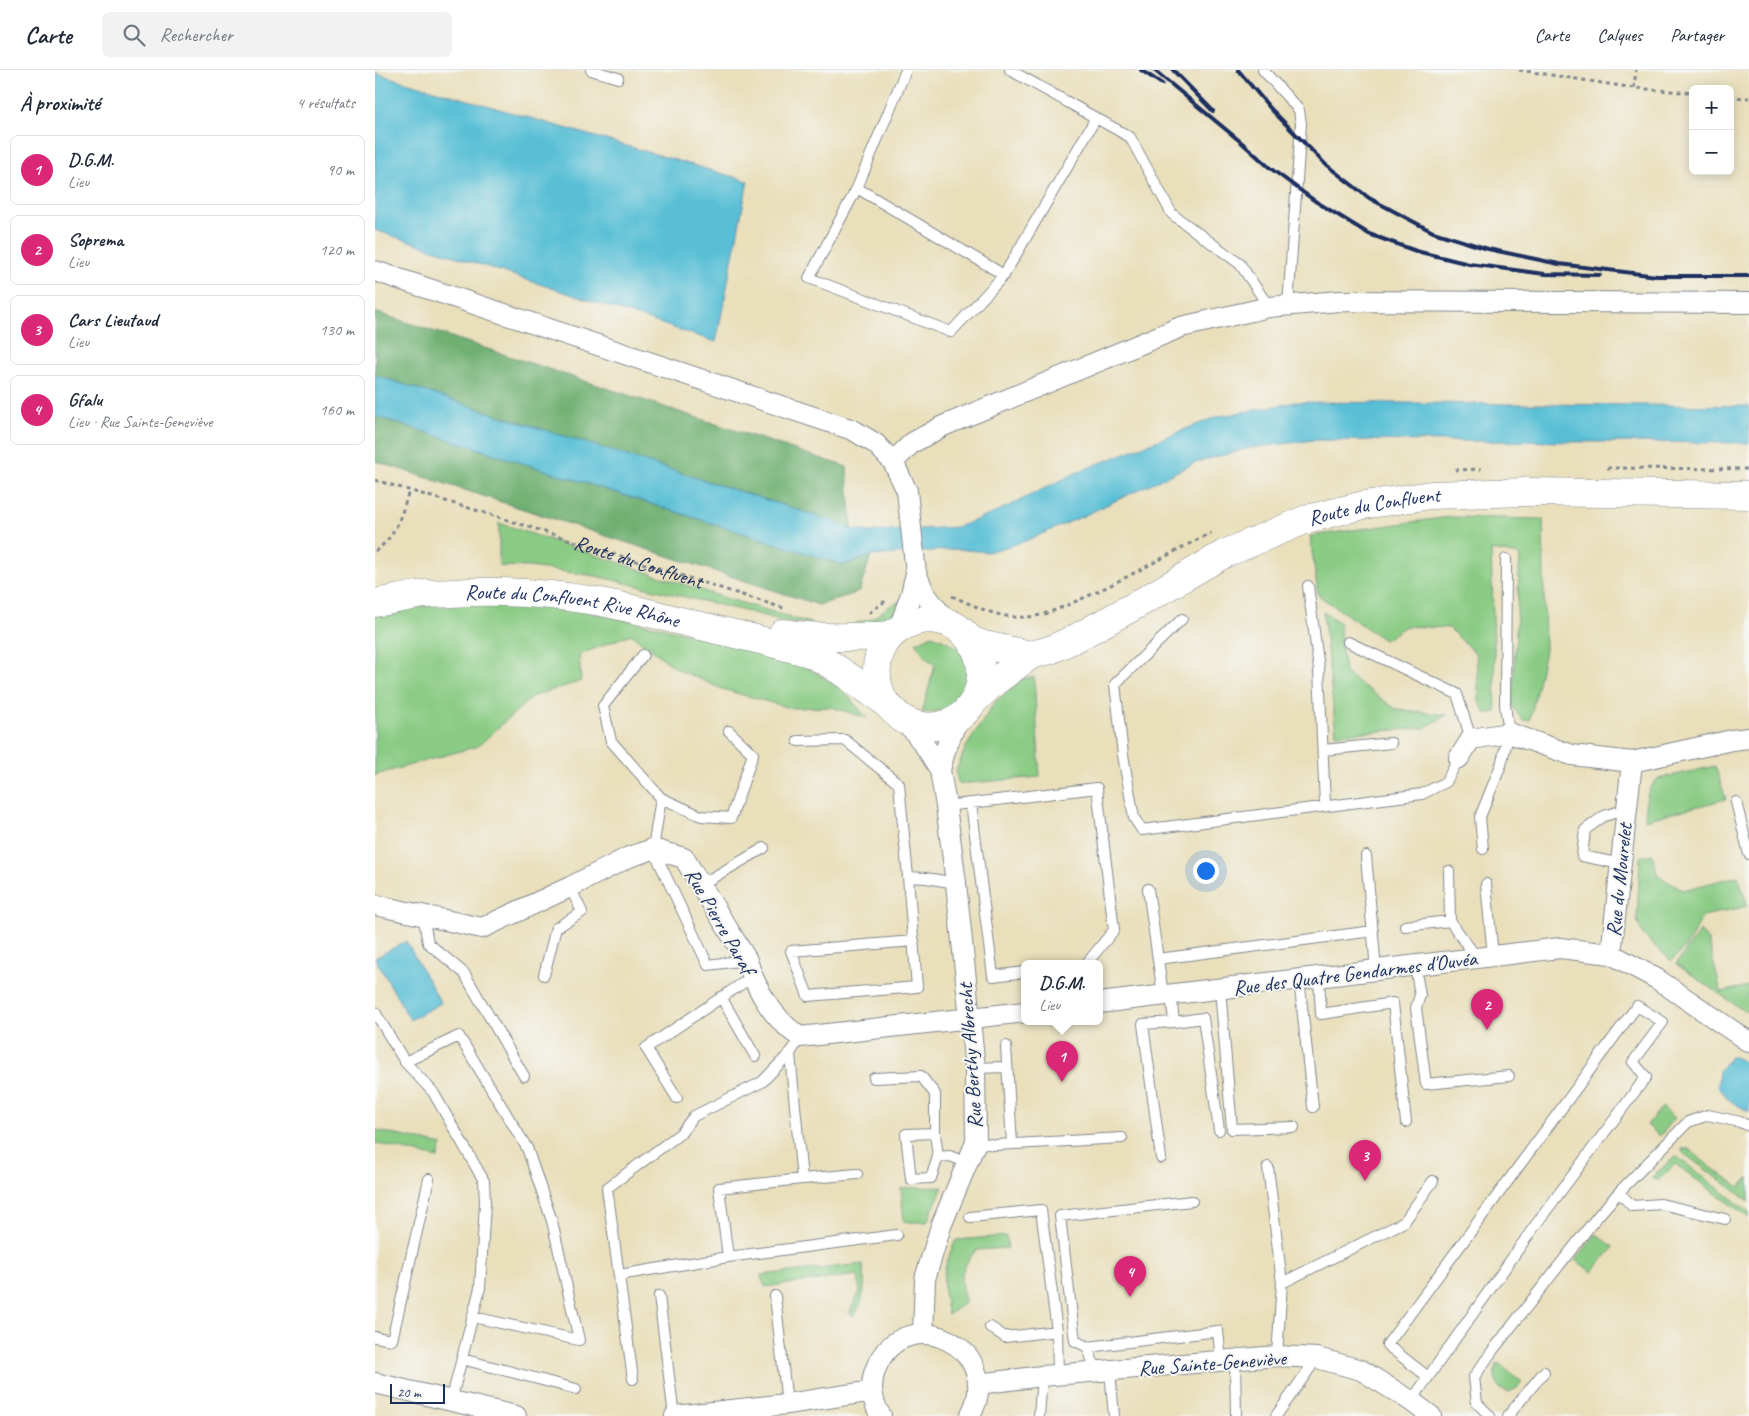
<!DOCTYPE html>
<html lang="fr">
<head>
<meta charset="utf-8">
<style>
  :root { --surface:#fff; --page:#f2f2f3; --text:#1f2937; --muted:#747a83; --line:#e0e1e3; --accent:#db2777 }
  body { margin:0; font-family:Caveat,sans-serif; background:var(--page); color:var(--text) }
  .controls { position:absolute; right:15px; top:15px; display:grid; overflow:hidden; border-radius:8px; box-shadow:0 2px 12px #0003 }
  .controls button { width:45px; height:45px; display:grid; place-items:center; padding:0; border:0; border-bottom:1px solid var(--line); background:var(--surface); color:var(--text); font:25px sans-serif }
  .scale { position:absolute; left:15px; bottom:12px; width:55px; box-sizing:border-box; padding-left:5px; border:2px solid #1b2f5e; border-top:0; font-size:14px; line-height:18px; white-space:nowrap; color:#1b2f5e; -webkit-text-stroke:4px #f6f6f2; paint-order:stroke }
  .you { position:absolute; left:830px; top:800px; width:18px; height:18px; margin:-12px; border:4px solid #fff; border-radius:50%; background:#1a73e8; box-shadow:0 0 0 8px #1a73e833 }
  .badge { display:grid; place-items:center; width:32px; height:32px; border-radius:50%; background:var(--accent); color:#fff; font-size:16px; font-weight:700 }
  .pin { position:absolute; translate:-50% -41px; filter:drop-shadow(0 1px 2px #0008) }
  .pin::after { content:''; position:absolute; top:26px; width:18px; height:15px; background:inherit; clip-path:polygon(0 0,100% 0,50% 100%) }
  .popup { position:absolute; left:646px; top:890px; width:82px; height:65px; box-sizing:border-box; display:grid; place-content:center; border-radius:8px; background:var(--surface); filter:drop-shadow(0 1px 4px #0005); font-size:16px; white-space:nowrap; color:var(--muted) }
  .popup b { font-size:19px; color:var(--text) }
  .popup::after { content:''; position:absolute; left:50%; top:100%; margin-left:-10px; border:10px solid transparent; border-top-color:var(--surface) }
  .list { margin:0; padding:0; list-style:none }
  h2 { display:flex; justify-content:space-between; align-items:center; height:65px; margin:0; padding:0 20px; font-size:21px }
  h2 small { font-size:16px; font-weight:400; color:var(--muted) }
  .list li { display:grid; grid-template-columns:32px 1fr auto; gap:15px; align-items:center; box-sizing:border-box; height:70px; margin:0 10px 10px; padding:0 10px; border:1px solid var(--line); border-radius:8px }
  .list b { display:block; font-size:19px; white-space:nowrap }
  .list p { margin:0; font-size:16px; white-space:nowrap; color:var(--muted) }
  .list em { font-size:16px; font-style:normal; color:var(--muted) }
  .icon { flex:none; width:28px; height:28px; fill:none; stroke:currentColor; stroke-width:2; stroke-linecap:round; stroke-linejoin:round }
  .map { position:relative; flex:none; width:1374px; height:1346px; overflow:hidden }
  header { display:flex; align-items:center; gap:30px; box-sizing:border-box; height:70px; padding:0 25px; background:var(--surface); border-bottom:1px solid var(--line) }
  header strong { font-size:24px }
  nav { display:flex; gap:28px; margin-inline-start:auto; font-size:18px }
  .search { width:350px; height:45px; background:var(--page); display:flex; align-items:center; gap:12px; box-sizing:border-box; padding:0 18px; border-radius:8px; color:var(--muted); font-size:19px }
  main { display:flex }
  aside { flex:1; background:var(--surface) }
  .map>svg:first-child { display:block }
  .green { fill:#8bcc85; stroke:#537e72 }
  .forest { fill:#70b072; stroke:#467068 }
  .water { fill:#58bfd6; stroke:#3a779a }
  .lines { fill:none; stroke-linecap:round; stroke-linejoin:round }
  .lane-casing { stroke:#82878c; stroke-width:12 }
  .street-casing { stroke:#82878c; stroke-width:22 }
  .primary-casing { stroke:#82878c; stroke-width:29 }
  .path { stroke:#82878c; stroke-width:3; stroke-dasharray:4 4; stroke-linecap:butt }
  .lane { stroke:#fff; stroke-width:10 }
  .street { stroke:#fff; stroke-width:20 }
  .primary { stroke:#fff; stroke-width:28 }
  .rail { stroke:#1b2f5e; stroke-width:4 }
  .labels { text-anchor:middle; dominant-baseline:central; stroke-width:4; stroke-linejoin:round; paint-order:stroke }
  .street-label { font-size:21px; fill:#1b2f5e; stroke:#f6f6f2 }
</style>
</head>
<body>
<header>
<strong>Carte</strong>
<div class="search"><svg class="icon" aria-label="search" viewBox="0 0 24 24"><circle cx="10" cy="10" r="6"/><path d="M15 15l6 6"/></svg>Rechercher</div>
<nav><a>Carte</a><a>Calques</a><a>Partager</a></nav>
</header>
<main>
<aside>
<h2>À proximité<small>4 résultats</small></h2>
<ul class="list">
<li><span class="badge">1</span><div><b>D.G.M.</b><p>Lieu</p></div><em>90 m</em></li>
<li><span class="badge">2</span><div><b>Soprema</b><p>Lieu</p></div><em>120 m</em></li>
<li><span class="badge">3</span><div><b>Cars Lieutaud</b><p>Lieu</p></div><em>130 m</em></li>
<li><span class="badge">4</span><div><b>Gfalu</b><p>Lieu · Rue Sainte-Geneviève</p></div><em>160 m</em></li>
</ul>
</aside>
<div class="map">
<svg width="1374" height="1346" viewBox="0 0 1374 1346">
  <rect width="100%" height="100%" fill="#f6f6f2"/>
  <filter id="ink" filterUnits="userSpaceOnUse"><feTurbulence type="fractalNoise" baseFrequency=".02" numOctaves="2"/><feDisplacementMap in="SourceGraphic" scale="10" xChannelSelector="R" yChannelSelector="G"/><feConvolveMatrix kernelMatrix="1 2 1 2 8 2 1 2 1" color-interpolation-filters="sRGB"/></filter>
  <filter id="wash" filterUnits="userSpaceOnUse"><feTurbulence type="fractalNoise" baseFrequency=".0096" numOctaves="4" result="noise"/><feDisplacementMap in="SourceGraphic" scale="20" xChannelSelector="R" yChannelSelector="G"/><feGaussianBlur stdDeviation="1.12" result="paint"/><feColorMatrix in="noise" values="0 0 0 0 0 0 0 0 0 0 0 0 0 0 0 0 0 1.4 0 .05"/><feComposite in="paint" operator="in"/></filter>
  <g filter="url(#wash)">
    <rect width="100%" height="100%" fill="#e9dfbb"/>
    <!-- green -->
    <path class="green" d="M 1074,447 L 1168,449 L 1170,580 L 1155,650 L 1148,651 L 1137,636 L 1145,485 L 1116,480 L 1121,642 L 1111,644 L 1104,631 L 1101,584 L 1074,558 L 1031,556 L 1009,570 L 943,525 L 935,466 Z
      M 124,453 L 350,528 L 439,554 L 411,552 L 378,543 L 221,506 L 155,497 L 124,496 Z
      M 527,531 C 511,557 506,554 478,556 C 482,551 489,552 496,549 C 507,543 514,534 527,531 Z
      M 74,532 L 187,536 L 409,584 L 465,617 L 492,648 L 456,637 L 415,638 L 347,619 L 302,599 L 256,564 L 204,585 L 206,611 L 158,626 L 103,676 L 0,705 L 0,545 Z
      M 948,542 L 964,552 L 970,603 L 1021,639 L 1072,645 L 1049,658 L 961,664 Z
      M 557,565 C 567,569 580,574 587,582 C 601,597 589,628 574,637 C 566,642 556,642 547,643 L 560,594 L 552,589 L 541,573 Z
      M 659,607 L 665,707 L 583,714 L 581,701 L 591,677 L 620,632 L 647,609 Z
      M 1340,696 L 1351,729 L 1270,750 C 1271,734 1269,720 1283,709 Z
      M 1277,784 L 1283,806 L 1308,820 L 1363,806 L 1373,836 L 1328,846 L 1311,877 L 1296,891 L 1268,865 L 1262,850 L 1265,787 Z
      M 1325,861 L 1333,870 L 1346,922 L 1374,916 L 1374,940 L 1369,941 L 1301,894 Z
      M 1287,1037 L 1300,1048 L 1285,1066 L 1272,1055 Z
      M 0,1060 L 67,1075 L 63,1088 L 0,1073 Z
      M 1307,1079 L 1314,1079 L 1334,1096 L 1365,1117 L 1374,1107 L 1374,1131 L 1308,1083 Z
      M 1301,1086 L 1374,1142 L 1374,1148 L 1300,1094 L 1284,1110 L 1277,1109 L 1280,1104 Z
      M 568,1117 L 552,1152 L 529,1152 L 526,1118 Z
      M 1221,1164 L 1239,1177 L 1217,1202 L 1201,1190 Z
      M 631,1166 L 633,1178 L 601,1180 C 586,1198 582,1209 591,1232 L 573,1245 C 566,1212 566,1201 581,1170 Z
      M 488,1194 C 490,1216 491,1227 479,1246 L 474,1243 L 485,1222 L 483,1205 L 390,1217 L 386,1205 Z
      M 1123,1293 L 1147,1312 L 1142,1318 L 1134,1322 L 1125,1319 C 1120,1311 1117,1302 1123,1293 Z"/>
    <!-- forest -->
    <path class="forest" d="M 0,242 L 472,397 L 477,459 L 458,451 L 110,341 L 0,305 Z
      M 0,346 L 468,495 L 496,486 L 484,522 L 444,535 L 0,391 Z"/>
    <!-- water -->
    <path class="water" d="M 0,3 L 373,111 L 341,272 L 0,160 Z
      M 0,305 L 110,341 L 458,451 L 477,459 L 493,462 L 582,457 L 617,444 L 705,401 L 841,347 L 921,332 L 1374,336 L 1374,373 L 939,370 L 875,378 L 822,392 L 704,448 L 648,472 L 613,482 L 582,479 L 496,486 L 468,495 L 0,346 Z
      M 31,871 L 66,933 L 35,950 L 0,888 Z
      M 1356,986 L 1364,989 L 1374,996 L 1374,1042 L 1354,1030 L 1343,1016 L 1344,1001 Z"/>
  </g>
  <g filter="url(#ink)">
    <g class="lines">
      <defs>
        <path id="lane" d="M 216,0 L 243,8
          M 531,0 L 482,118 L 629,205 L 721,48
          M 635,0 L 755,67 L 797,144 L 865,194 L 894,237
          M 888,0 L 924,40 L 926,54 L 913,235
          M 482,118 L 434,208 L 576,262 L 629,205
          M 933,516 L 944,599 L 950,735
          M 807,549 L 740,614 L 748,685 L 759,748 L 767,760 L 1047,724 L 1071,712 L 1084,688
          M 973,572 L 1082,624 L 1096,669
          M 268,585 L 228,636 L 236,671 L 286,728 L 326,746 L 356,748 L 378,684 L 354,661
          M 423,671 L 470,670 L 524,714 L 533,807 L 551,808 L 581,813
          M 949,680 L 1016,673
          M 286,728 L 278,779 L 333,895 L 372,890
          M 1361,732 L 1374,784
          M 596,733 L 618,906 L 650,902
          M 571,736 L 722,718 L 739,860 L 712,893
          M 1108,779 L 1105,747 L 1126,695 L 1134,663 L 1130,635 L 1131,489
          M 991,786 L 1001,900
          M 1246,794 L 1207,786 L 1210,760 L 1229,746 L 1252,739
          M 1074,801 L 1075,851 L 1102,888
          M 533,807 L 542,917 L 433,926 L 416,881 L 539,871
          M 1111,814 L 1118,886
          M 325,815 L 389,778
          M 773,819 L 788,925
          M 48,845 L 53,873 L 89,903 L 149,1006
          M 1030,856 L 1075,851
          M 783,889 L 998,861
          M 1040,896 L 1045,925 L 1041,938 L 1051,1014 L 1134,1006
          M 169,905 L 181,858 L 207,842 L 195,817
          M 944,907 L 946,944 L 1018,933 L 1031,1052
          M 924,909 L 938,1037
          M 845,919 L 857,1059 L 919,1057
          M 346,927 L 380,986
          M 0,942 L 30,992 L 58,1022 L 109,1111 L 110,1133 L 105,1218 L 76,1331
          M 799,952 L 828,948 L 844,1060
          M 631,976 L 637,1074
          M 30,992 L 84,966 L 152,1078 L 177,1151 L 204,1270 L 98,1247
          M 600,998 L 632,997
          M 499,1008 L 546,1006 L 560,1024 L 560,1063
          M 302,1028 L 271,978 L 377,907
          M 601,1072 L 620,1075 L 747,1068
          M 563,1087 L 560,1063 L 531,1064 L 536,1109 L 556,1108 L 563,1087 L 575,1086 L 592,1093
          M 786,1088 L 768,954 L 799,952 L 796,924
          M 893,1097 L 907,1213
          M 427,1109 L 482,1104
          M 1244,1122 L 1257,1136 L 1286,1134 L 1350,1149
          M 595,1147 L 666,1140 L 682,1261
          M 353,1187 L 344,1118 L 427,1109 L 415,984 L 425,967
          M 244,1205 L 353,1187 L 522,1165
          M 284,1226 L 299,1346
          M 400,1226 L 412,1334
          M 615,1257 L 630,1267 L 682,1261 L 683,1305
          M 0,1267 L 17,1270 L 54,1109
          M 713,1277 L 843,1261 L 846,1291
          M 902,1286 L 907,1213 L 1029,1152 L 1058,1111
          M 87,1289 L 201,1319
          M 860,1290 L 861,1346
          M 723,1301 L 717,1290 L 713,1277 L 700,1271 L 685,1146 L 817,1131
          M 735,1301 L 739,1346
          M 258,1309 L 232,1118 L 306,1063 L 319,1046 L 387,1012 L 416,982
          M 1036,1331 L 1049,1313 L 1159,1157 L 1271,1007 L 1258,992 L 1288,952 L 1262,936 L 1012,1275 L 1053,1307
          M 664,1346 L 667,1306
          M 901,1346 L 942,1288
          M 1115,1346 L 1102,1333 L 1099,1307 L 1118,1280 L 1222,1147 L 1244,1122 L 1313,1052 L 1333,1045 L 1365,1052 L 1374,1056
          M 1133,1346 L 1169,1302"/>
        <path id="street" d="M 0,201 L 478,360 L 501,374 L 518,392 L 532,421 L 541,503 L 536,524 L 524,559
          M 518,392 L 537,373 L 568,356 L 806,257 L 894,237 L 964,231 L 1374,233
          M 541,503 L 550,524 L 574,554
          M 531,651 L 552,679 L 565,700 L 571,736 L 581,813 L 600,998 L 601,1072 L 566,1156 L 550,1209 L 548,1264
          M 1084,688 L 1096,669 L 1134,663 L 1197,685 L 1257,692 L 1357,670 L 1374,668
          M 565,700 L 570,681 L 583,648
          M 0,835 L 107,858 L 195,817 L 254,787 L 278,779 L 309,788 L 372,890 C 381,920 399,950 425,967 L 650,942
          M 1236,884 L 1257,692
          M 724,933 L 1185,878 L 1236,884 L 1282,909 L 1374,972
          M 0,1313 L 141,1346
          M 603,1314 L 667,1306 L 902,1286 L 942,1288 L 986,1300 L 1036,1331 L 1056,1346
          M 300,1346 L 412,1334 L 485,1323 L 497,1323
          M 506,1346 C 497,1332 494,1314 501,1298 C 529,1228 633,1278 595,1346"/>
        <g id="primary">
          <path id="s2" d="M 0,533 C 14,531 28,527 43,525 C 54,523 66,524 77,523 C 125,520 173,523 220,531 C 256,537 291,548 326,556 C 354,563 383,569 411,577 C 419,579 428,581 436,584 C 454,592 471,605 487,616 C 494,621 502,626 509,631 C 522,644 527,653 548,656 C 594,662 621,610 597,573 C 564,521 476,561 509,632"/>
          <path d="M 408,563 C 444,569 479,568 516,565"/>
          <path d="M 596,570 L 609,575 L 656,585"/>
          <path id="s3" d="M 600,630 L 618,613 L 656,585 L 675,580 L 701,568 L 763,534 L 849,484 L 932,449 L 989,435 L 1056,425 L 1151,422 L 1374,425"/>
        </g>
      </defs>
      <!-- lane casing -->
      <use href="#lane" class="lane-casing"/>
      <!-- street casing -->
      <use href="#street" class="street-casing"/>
      <!-- primary casing -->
      <use href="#primary" class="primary-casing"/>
      <!-- path -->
      <g class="path">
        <path d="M 1144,0 L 1259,18 L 1318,23"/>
        <path d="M 1259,18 L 1261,0"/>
        <path d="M 1355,27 L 1374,28"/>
        <path d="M 1232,398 L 1374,399"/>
        <path d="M 1080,400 L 1106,399"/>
        <path id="s1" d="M 0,410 L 117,445 L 411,539"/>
        <path d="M 0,481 C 22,466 26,445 34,421"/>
        <path d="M 577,526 C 600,536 624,549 650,547 C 668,547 687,537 704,530 C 749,510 791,485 836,463"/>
        <path d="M 494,543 L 513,529"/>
      </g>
      <!-- lane -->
      <use href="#lane" class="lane"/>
      <!-- street -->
      <use href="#street" class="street"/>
      <!-- primary -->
      <use href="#primary" class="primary"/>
      <!-- rail -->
      <path class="rail" d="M 766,0 L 787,14
        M 779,0 L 866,72 L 895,98 L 940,131 L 994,164 L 1041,181 L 1094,194 L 1170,204 L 1225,205
        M 798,0 L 838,41
        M 863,0 L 896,39 L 950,94 L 994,128 L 1058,162 L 1113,179 L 1184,194 L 1282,206 L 1374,206"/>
    </g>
  </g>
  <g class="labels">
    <!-- street labels -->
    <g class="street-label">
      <text stroke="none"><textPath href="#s3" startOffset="449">Route du Confluent</textPath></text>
      <text stroke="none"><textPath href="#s1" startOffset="276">Route du Confluent</textPath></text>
      <text stroke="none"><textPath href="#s2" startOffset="199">Route du Confluent Rive Rhône</textPath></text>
      <text transform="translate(1244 810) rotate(-84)">Rue du Mourelet</text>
      <text transform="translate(345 851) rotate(60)">Rue Pierre Paraf</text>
      <text transform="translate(980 903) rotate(-7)">Rue des Quatre Gendarmes d'Ouvéa</text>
      <text transform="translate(595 986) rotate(-94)">Rue Berthy Albrecht</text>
      <text transform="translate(837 1293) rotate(-4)">Rue Sainte-Geneviève</text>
    </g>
  </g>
</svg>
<div class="controls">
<button>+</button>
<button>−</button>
</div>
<div class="scale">20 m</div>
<div class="you"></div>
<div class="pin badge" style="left:687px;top:1012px">1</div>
<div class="popup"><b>D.G.M.</b>Lieu</div>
<div class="pin badge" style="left:1112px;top:960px">2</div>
<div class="pin badge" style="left:990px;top:1111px">3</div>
<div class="pin badge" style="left:755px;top:1227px">4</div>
</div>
</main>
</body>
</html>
